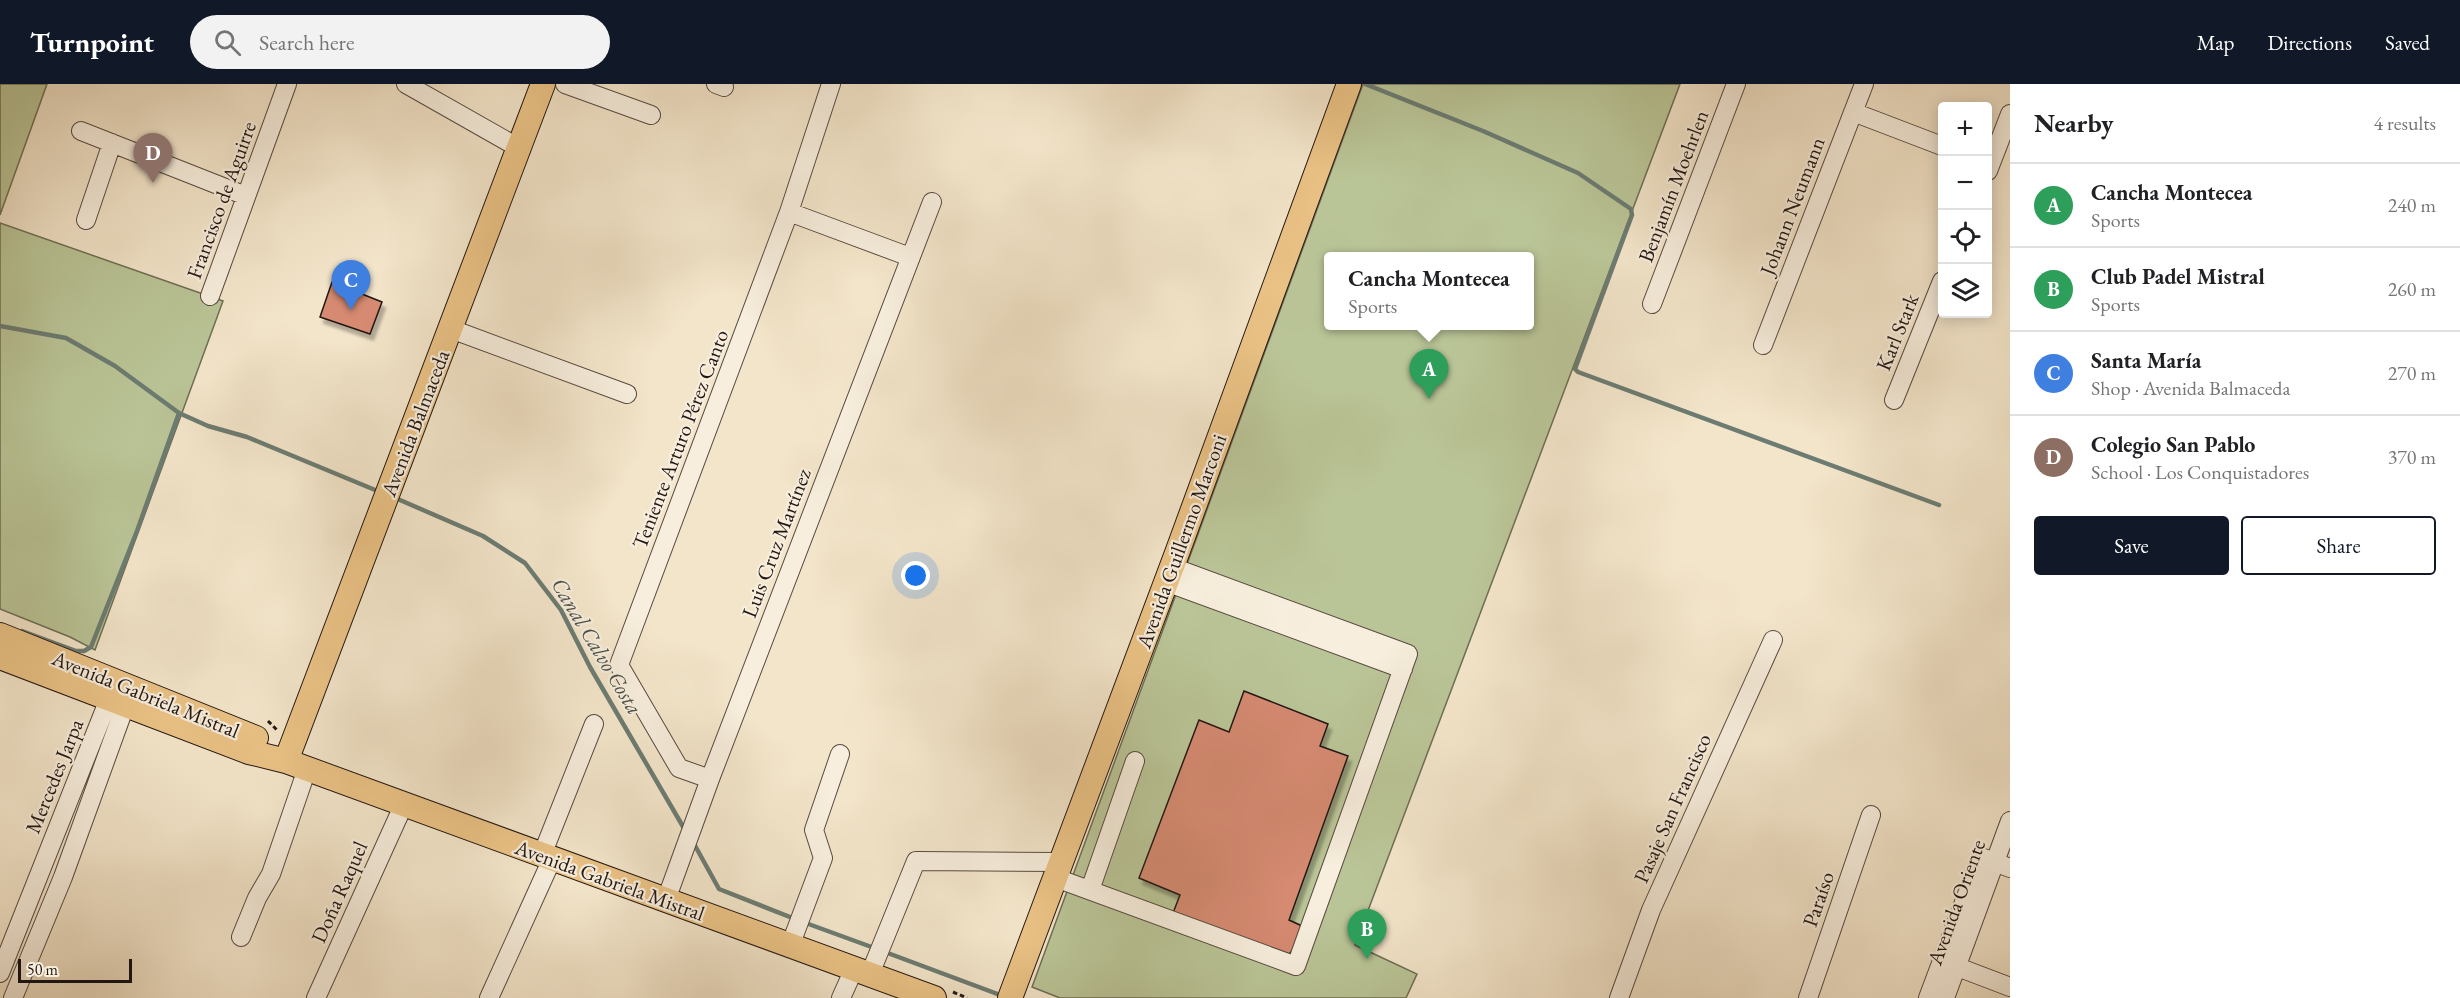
<!DOCTYPE html>
<html lang="en">
<head>
<meta charset="utf-8">
<style>
  :root { --surface:#fff; --page:#f2f2f2; --text:#202124; --muted:#757577; --line:#e0e0e0; --accent:#111827 }
  body { margin:0; font-family:"EB Garamond",serif; background:var(--page); color:var(--text) }
  .controls { position:absolute; right:18px; top:18px; display:grid; overflow:hidden; border-radius:6px; box-shadow:0 3px 15px #0003 }
  .controls button { width:54px; height:54px; display:grid; place-items:center; padding:0; border:0; border-bottom:2px solid var(--line); background:var(--surface); color:var(--text); font:30px sans-serif }
  .scale { position:absolute; left:18px; bottom:15px; width:114px; box-sizing:border-box; padding-left:6px; border:3px solid #231713; border-top:0; font-size:16px; line-height:21px; white-space:nowrap; color:#231713; -webkit-text-stroke:4px #f7eedd; paint-order:stroke }
  .you { position:absolute; left:916px; top:492px; width:21px; height:21px; margin:-15px; border:4px solid #fff; border-radius:50%; background:#1a73e8; box-shadow:0 0 0 9px #1a73e833 }
  .badge { display:grid; place-items:center; width:39px; height:39px; border-radius:50%; background:var(--accent); color:#fff; font-size:20px; font-weight:700 }
  .pin { position:absolute; translate:-50% -50px; filter:drop-shadow(0 2px 3px #0008) }
  .pin::after { content:''; position:absolute; top:32px; width:21px; height:18px; background:inherit; clip-path:polygon(0 0,100% 0,50% 100%) }
  .popup { position:absolute; left:1324px; top:168px; width:210px; height:78px; box-sizing:border-box; display:grid; place-content:center; border-radius:6px; background:var(--surface); filter:drop-shadow(0 2px 4px #0005); font-size:20px; white-space:nowrap; color:var(--muted) }
  .popup b { font-size:22px; color:var(--text) }
  .popup::after { content:''; position:absolute; left:50%; top:100%; margin-left:-12px; border:12px solid transparent; border-top-color:var(--surface) }
  .list { margin:0; padding:0; list-style:none }
  h2 { display:flex; justify-content:space-between; align-items:center; height:78px; margin:0; padding:0 24px; font-size:26px }
  h2 small { font-size:20px; font-weight:400; color:var(--muted) }
  .list li { display:grid; grid-template-columns:39px 1fr auto; gap:18px; align-items:center; box-sizing:border-box; height:84px; padding:0 24px; border-top:2px solid var(--line) }
  .list b { display:block; font-size:22px; white-space:nowrap }
  .list p { margin:0; font-size:20px; white-space:nowrap; color:var(--muted) }
  .list em { font-size:20px; font-style:normal; color:var(--muted) }
  .actions { display:flex; gap:12px; padding:18px 24px }
  .actions a { flex:1; padding:14px 0; border:2px solid var(--accent); border-radius:6px; text-align:center; font-size:21px; color:var(--accent) }
  .actions .main { background:var(--accent); color:#fff }
  .icon { flex:none; width:33px; height:33px; fill:none; stroke:currentColor; stroke-width:2; stroke-linecap:round; stroke-linejoin:round }
  .map { position:relative; flex:none; width:2010px; height:914px; overflow:hidden }
  header { display:flex; align-items:center; gap:36px; box-sizing:border-box; height:84px; padding:0 30px; background:var(--accent); color:#fff }
  header strong { font-size:28px }
  nav { display:flex; gap:33px; margin-inline-start:auto; font-size:21px }
  .search { width:420px; height:54px; background:var(--page); display:flex; align-items:center; gap:15px; box-sizing:border-box; padding:0 21px; border-radius:33px; color:var(--muted); font-size:22px }
  main { display:flex }
  aside { flex:1; background:var(--surface) }
  .map>svg:first-child { display:block }
  .green { fill:#bac597; stroke:#6e6e55; stroke-width:1.5; fill-rule:evenodd }
  .lines { fill:none; stroke-linecap:round; stroke-linejoin:round }
  .stream { stroke:#6c7c72; stroke-width:4.5 }
  .building { fill:#d58a71; stroke:#231713; stroke-width:1.5; filter:url(#shadow) }
  .minor-casing { stroke:#574a41; stroke-width:20 }
  .major-casing { stroke:#231713; stroke-width:26 }
  .path { stroke:#231713; stroke-width:3; stroke-dasharray:4.5 3; stroke-linecap:butt }
  .minor { stroke:#f7eedd; stroke-width:18 }
  .major { stroke:#eac285; stroke-width:24 }
  .labels { text-anchor:middle; dominant-baseline:central; stroke-width:4.5; stroke-linejoin:round; paint-order:stroke }
  .street-label { font-size:21px; fill:#231713; stroke:#f7eedd }
  .water-label { font-size:22px; font-style:italic; fill:#4d524b; stroke:#f7eedd }
</style>
</head>
<body>
<header>
<strong>Turnpoint</strong>
<div class="search"><svg class="icon" aria-label="search" viewBox="0 0 24 24"><circle cx="10" cy="10" r="6"/><path d="M15 15l6 6"/></svg>Search here</div>
<nav><a>Map</a><a>Directions</a><a>Saved</a></nav>
</header>
<main>
<div class="map">
<svg width="2010" height="914" viewBox="0 0 2010 914">
  <defs>
    <filter id="shadow"><feDropShadow dx="3.5" dy="6" stdDeviation="1.5" flood-color="#0004"/></filter>
  </defs>
  <rect width="100%" height="100%" fill="#f3e5ca"/>
  <filter id="stains"><feTurbulence type="fractalNoise" baseFrequency=".00333" numOctaves="4"/><feColorMatrix values="0 0 0 0 .2 0 0 0 0 .09 0 0 0 0 .02 0 0 0 .5 -.17"/></filter>
  <radialGradient id="worn" r=".72"><stop offset=".6" stop-color="#630" stop-opacity="0"/><stop offset="1" stop-color="#630" stop-opacity=".3"/></radialGradient>
  <!-- green -->
  <path class="green" d="M 0,0 L 47,0 L 0,131 Z
    M 1363,0 L 1680,0 L 1355,861 L 1417,890 L 1406,914 L 1060,914 L 1032,903 ZM 1328,172 L 1530,172 L 1530,242 L 1328,242 Z
    M 0,139 L 223,217 L 95,566 L 70,553 L 0,525 Z"/>
  <g class="lines">
    <!-- stream -->
    <path class="stream" d="M 1365,0 L 1483,47 L 1578,89 L 1631,125 L 1632,131 L 1575,285 L 1578,288 L 1939,421
      M 0,242 L 66,254 L 115,282 L 179,329 L 208,342 L 247,353 L 380,408
      M 393,413 L 483,452 L 525,479 L 561,526 L 590,583 L 685,746
      M 22,547 L 76,567 L 84,567 L 91,563 L 137,447 L 179,329
      M 693,758 L 719,805 L 795,835
      M 803,838 L 877,865
      M 885,868 L 1003,912"/>
  </g>
  <!-- building -->
  <path class="building" d="M 332,198 L 382,218 L 370,250 L 320,233 Z
    M 1244,607 L 1328,640 L 1320,662 L 1348,672 L 1289,836 L 1302,842 L 1292,867 L 1288,871 L 1173,829 L 1180,811 L 1139,794 L 1199,636 L 1229,648 Z"/>
  <g class="lines">
    <defs>
      <path id="minor" d="M 406,0 L 519,64
        M 565,0 L 651,31
        M 716,0 L 724,3
        M 1853,28 L 1942,62
        M 81,47 L 246,112
        M 1988,87 L 2010,30
        M 789,128 L 910,173
        M 86,136 L 112,59
        M 210,212 L 287,0
        M 1652,220 L 1736,0
        M 451,245 L 627,310
        M 1763,261 L 1864,0
        M 1894,316 L 1942,197
        M 1166,498 L 1403,585
        M 710,695 L 679,684 L 619,581 L 789,128 L 831,0
        M 542,771 L 594,640
        M 1056,794 L 1296,882 L 1408,570 L 1172,483
        M 1090,806 L 1135,677
        M 666,816 L 710,695 L 932,118
        M 241,853 L 257,814 L 271,790 L 307,685
        M 790,862 L 823,774 L 814,746 L 840,670
        M 1947,879 L 2010,903
        M 0,889 L 109,615
        M 870,890 L 916,777 L 1061,778
        M 13,914 L 63,793 L 125,622
        M 316,914 L 404,720
        M 489,914 L 552,775
        M 841,914 L 854,885
        M 1619,914 L 1651,826 L 1773,556
        M 1808,914 L 1871,731
        M 1928,914 L 1981,773 L 2010,784
        M 1945,914 L 2010,737"/>
      <path id="major" d="M 0,551 L 256,654
        M 0,573 L 249,668 L 286,677 L 934,914
        M 286,677 L 543,0
        M 1010,914 L 1177,469 L 1349,0"/>
    </defs>
    <!-- minor casing -->
    <use href="#minor" class="minor-casing"/>
    <!-- major casing -->
    <use href="#major" class="major-casing"/>
    <!-- path -->
    <path class="path" d="M 268,637 L 278,647
      M 953,908 L 967,914"/>
    <!-- minor -->
    <use href="#minor" class="minor"/>
    <!-- major -->
    <use href="#major" class="major"/>
  </g>
  <g class="labels">
    <!-- street labels -->
    <g class="street-label">
      <text transform="translate(1673 102) rotate(-69)">Benjamín Moehrlen</text>
      <text transform="translate(221 116) rotate(-70)">Francisco de Aguirre</text>
      <text transform="translate(1792 122) rotate(-69)">Johann Neumann</text>
      <text transform="translate(1897 248) rotate(-68)">Karl Stark</text>
      <text transform="translate(415 339) rotate(-69)">Avenida Balmaceda</text>
      <text transform="translate(680 355) rotate(-69)">Teniente Arturo Pérez Canto</text>
      <text transform="translate(1181 457) rotate(-70)">Avenida Guillermo Marconi</text>
      <text transform="translate(776 459) rotate(-69)">Luis Cruz Martínez</text>
      <text transform="translate(146 610) rotate(22)">Avenida Gabriela Mistral</text>
      <text transform="translate(54 692) rotate(-68)">Mercedes Jarpa</text>
      <text transform="translate(1672 724) rotate(-66)">Pasaje San Francisco</text>
      <text transform="translate(610 796) rotate(20)">Avenida Gabriela Mistral</text>
      <text transform="translate(339 808) rotate(-66)">Doña Raquel</text>
      <text transform="translate(1818 815) rotate(-71)">Paraíso</text>
      <text transform="translate(1956 818) rotate(-70)">Avenida Oriente</text>
    </g>
    <!-- water labels -->
    <g class="water-label">
      <text transform="translate(597 562) rotate(59)">Canal Calvo Costa</text>
    </g>
  </g>
  <rect width="100%" height="100%" filter="url(#stains)"/>
  <rect width="100%" height="100%" fill="url(#worn)"/>
</svg>
<div class="controls">
<button>+</button>
<button>−</button>
<button><svg class="icon" aria-label="locate" viewBox="0 0 24 24"><circle cx="12" cy="12" r="6"/><path d="M12 2v4M12 18v4M2 12h4M18 12h4"/></svg></button>
<button><svg class="icon" aria-label="layers" viewBox="0 0 24 24"><path d="M12 4l9 5-9 5-9-5zM3 14l9 5 9-5"/></svg></button>
</div>
<div class="scale">50 m</div>
<div class="you"></div>
<div class="pin badge" style="left:1429px;top:315px;background:#2e9e5b">A</div>
<div class="popup"><b>Cancha Montecea</b>Sports</div>
<div class="pin badge" style="left:1367px;top:875px;background:#2e9e5b">B</div>
<div class="pin badge" style="left:351px;top:226px;background:#3f7fe0">C</div>
<div class="pin badge" style="left:153px;top:99px;background:#8d6e63">D</div>
</div>
<aside>
<h2>Nearby<small>4 results</small></h2>
<ul class="list">
<li><span class="badge" style="background:#2e9e5b">A</span><div><b>Cancha Montecea</b><p>Sports</p></div><em>240 m</em></li>
<li><span class="badge" style="background:#2e9e5b">B</span><div><b>Club Padel Mistral</b><p>Sports</p></div><em>260 m</em></li>
<li><span class="badge" style="background:#3f7fe0">C</span><div><b>Santa María</b><p>Shop · Avenida Balmaceda</p></div><em>270 m</em></li>
<li><span class="badge" style="background:#8d6e63">D</span><div><b>Colegio San Pablo</b><p>School · Los Conquistadores</p></div><em>370 m</em></li>
</ul>
<div class="actions"><a class="main">Save</a><a>Share</a></div>
</aside>
</main>
</body>
</html>
